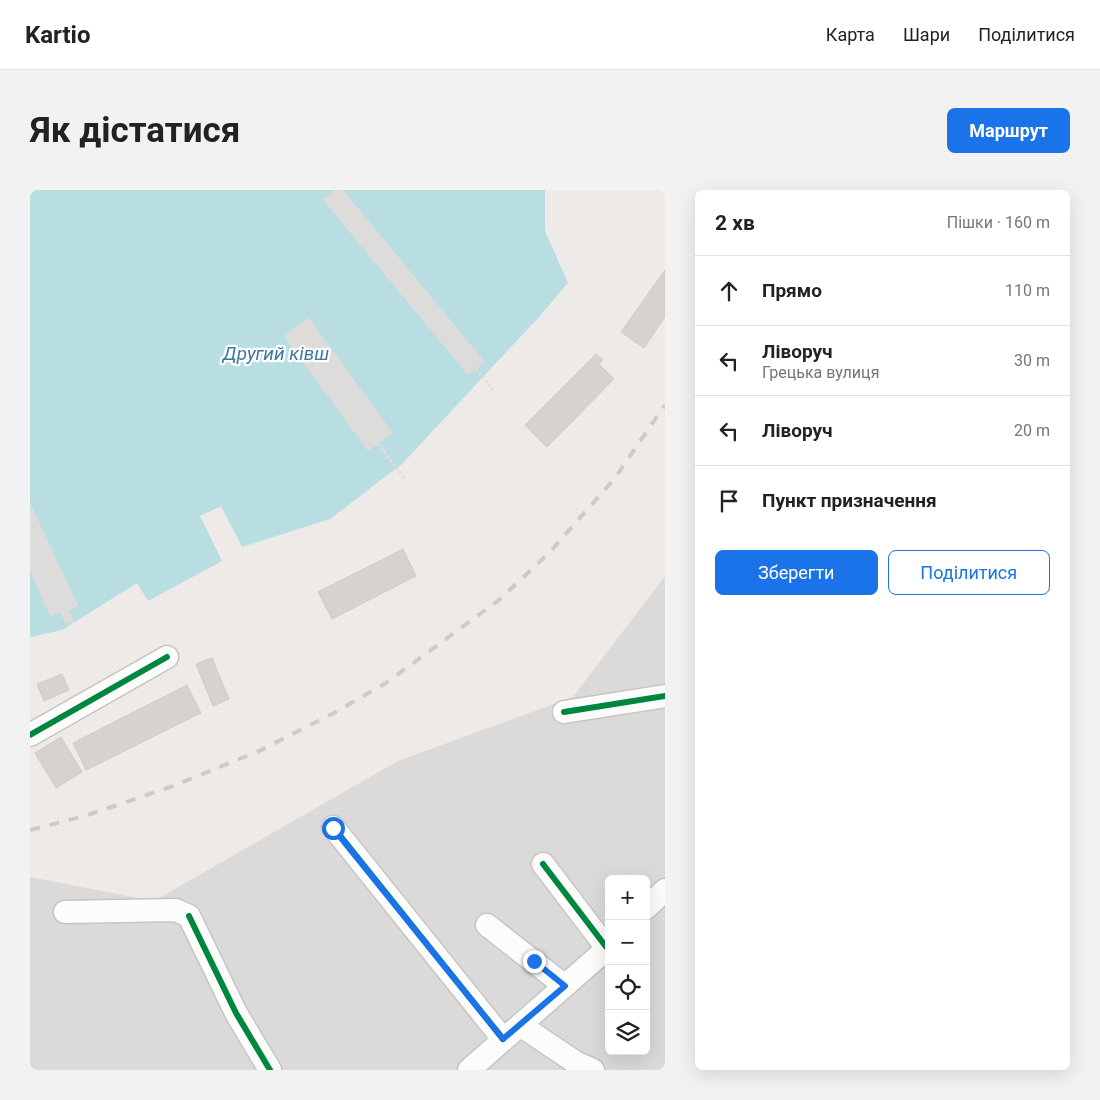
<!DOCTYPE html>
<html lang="uk">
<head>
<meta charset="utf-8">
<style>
  :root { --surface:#fff; --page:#f2f2f2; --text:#222; --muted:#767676; --line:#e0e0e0; --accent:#1a73e8 }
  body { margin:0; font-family:Roboto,sans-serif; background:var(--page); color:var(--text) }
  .controls { position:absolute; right:15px; bottom:15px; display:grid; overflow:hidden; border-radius:8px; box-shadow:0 5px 20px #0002 }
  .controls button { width:45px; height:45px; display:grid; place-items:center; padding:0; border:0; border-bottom:1px solid var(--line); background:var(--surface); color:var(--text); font:25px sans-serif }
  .stop { position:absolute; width:15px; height:15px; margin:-11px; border:4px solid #1a73e8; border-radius:50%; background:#fff }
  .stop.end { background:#1a73e8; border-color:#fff; box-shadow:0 1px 5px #0008 }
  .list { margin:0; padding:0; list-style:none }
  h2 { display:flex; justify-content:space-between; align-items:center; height:65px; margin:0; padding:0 20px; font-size:21px }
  h2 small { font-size:16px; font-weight:400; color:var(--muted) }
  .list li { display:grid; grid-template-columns:32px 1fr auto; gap:15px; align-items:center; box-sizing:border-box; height:70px; padding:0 20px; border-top:1px solid var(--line) }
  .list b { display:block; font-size:19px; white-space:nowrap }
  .list p { margin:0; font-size:16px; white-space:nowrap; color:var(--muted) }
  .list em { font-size:16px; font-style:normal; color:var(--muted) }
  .actions { display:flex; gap:10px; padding:15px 20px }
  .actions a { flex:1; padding:11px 0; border:1px solid var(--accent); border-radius:8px; text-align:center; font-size:18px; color:var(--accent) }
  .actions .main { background:var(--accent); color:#fff }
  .icon { flex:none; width:28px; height:28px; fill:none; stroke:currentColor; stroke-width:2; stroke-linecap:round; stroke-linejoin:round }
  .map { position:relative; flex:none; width:635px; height:880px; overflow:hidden; border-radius:8px }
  header { display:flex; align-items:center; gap:30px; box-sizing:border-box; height:70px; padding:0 25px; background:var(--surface); border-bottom:1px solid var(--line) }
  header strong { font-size:24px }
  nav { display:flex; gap:28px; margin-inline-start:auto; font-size:18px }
  .intro { display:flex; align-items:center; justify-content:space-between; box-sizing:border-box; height:120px; padding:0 30px }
  h1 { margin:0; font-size:35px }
  .button { padding:12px 22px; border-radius:8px; background:var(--accent); color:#fff; font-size:18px; font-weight:700 }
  main { display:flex; gap:30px; padding:0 30px }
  aside { flex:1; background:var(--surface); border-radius:8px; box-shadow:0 5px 20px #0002 }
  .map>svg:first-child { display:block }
  .residential { fill:#dcdad9; fill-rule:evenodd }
  .water { fill:#b9dee2 }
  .pier { fill:#dddcda }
  .building { fill:#d5d2d0; stroke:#d0cbc8 }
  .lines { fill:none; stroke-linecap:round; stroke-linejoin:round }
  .minor-casing { stroke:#c6c5c3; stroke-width:25 }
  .path { stroke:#ebd9d9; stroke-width:3; stroke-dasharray:2.5 2.5; stroke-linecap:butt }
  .minor { stroke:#fcfcfb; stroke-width:22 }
  .rail { stroke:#cbcbca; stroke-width:4; stroke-dasharray:10 10; stroke-linecap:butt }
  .cycleway-casing { stroke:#fff; stroke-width:9 }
  .cycleway { stroke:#00873e; stroke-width:6 }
  .route { stroke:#1a73e8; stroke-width:6 }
  .labels { text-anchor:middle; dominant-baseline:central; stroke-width:4.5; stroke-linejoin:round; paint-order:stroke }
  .water-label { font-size:19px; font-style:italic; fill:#3e789b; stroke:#fff }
</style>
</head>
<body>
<header>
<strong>Kartio</strong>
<nav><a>Карта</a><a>Шари</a><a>Поділитися</a></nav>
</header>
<div class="intro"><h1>Як дістатися</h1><a class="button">Маршрут</a></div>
<main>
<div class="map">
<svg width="635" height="880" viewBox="0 0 635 880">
  <rect width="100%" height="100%" fill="#edeae7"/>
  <!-- residential -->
  <path class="residential" d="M 635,386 L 635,880 L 0,880 L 0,687 L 124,711 L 368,571 L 543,507 ZM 579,689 L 616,689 L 616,861 L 579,861 Z"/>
  <!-- water -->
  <path class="water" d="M 0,0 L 515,0 L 515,41 L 538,93 L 508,128 L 372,274 L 300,329 L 212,357 L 191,316 L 170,326 L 192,371 L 118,411 L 107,393 L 32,440 L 0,447 Z"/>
  <!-- pier -->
  <path class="pier" d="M 305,0 L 313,0 L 455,172 L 438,185 L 293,10 Z
    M 279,128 L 363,243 L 338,261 L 254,146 Z
    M 0,313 L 48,415 L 39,421 L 44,431 L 36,435 L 30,422 L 20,426 L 0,381 Z"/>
  <!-- building -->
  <path class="building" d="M 635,80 L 635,127 L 614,158 L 591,142 Z
    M 566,164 L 573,170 L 569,174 L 584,189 L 517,257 L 495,235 Z
    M 373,359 L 386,386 L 302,429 L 288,402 Z
    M 182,468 L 199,509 L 183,516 L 166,474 Z
    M 32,484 L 39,500 L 14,511 L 7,494 Z
    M 157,495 L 171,523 L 56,580 L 43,553 Z
    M 31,547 L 52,582 L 26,598 L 5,563 Z"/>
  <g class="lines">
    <defs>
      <path id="minor" d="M 534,522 L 635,506
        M 0,545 L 137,467
        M 303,637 L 473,849
        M 513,674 L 577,758
        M 616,718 L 635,700
        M 35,722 L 146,720 L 159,726 L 206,823 L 240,880
        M 457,735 L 535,796
        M 490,835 L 545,872 L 563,880
        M 439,880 L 579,757"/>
    </defs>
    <!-- minor casing -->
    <use href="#minor" class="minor-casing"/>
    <!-- path -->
    <path class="path" d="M 446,179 L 464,201
      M 348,254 L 374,288"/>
    <!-- minor -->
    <use href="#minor" class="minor"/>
    <!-- rail -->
    <path class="rail" d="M 0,640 L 55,626 L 143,596 L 229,561 L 302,524 L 356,493 L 469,410 L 518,364 L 585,288 L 635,215"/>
    <defs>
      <path id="cycleway" d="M 534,522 L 635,506
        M 0,545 L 137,467
        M 303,637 L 473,849
        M 513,674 L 577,758
        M 159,726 L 206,823 L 240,880"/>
    </defs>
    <!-- cycleway casing -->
    <use href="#cycleway" class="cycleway-casing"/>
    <!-- cycleway -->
    <use href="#cycleway" class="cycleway"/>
  </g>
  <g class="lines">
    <!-- route -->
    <path class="route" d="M 303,638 L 473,849 L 535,796 L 504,771"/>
  </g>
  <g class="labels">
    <!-- water labels -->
    <g class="water-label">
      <text x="246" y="163">Другий ківш</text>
    </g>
  </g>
</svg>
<div class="controls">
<button>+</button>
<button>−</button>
<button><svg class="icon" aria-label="locate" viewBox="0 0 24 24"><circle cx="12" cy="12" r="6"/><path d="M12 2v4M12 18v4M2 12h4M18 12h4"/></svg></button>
<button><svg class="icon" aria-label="layers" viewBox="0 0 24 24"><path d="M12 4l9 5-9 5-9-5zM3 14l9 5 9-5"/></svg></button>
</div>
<div class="stop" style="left:303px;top:638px"></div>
<div class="stop end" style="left:504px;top:771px"></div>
</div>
<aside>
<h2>2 хв<small>Пішки · 160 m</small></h2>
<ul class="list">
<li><svg class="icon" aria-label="ahead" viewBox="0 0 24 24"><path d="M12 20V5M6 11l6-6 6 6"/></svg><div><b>Прямо</b></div><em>110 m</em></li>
<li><svg class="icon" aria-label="left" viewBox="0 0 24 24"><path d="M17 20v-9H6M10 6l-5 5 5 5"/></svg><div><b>Ліворуч</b><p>Грецька вулиця</p></div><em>30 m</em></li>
<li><svg class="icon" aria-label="left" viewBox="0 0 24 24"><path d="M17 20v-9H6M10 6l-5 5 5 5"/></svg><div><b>Ліворуч</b></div><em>20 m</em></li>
<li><svg class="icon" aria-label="arrive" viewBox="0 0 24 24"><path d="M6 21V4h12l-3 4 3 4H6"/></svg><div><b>Пункт призначення</b></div></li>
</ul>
<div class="actions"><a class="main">Зберегти</a><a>Поділитися</a></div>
</aside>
</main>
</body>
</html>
